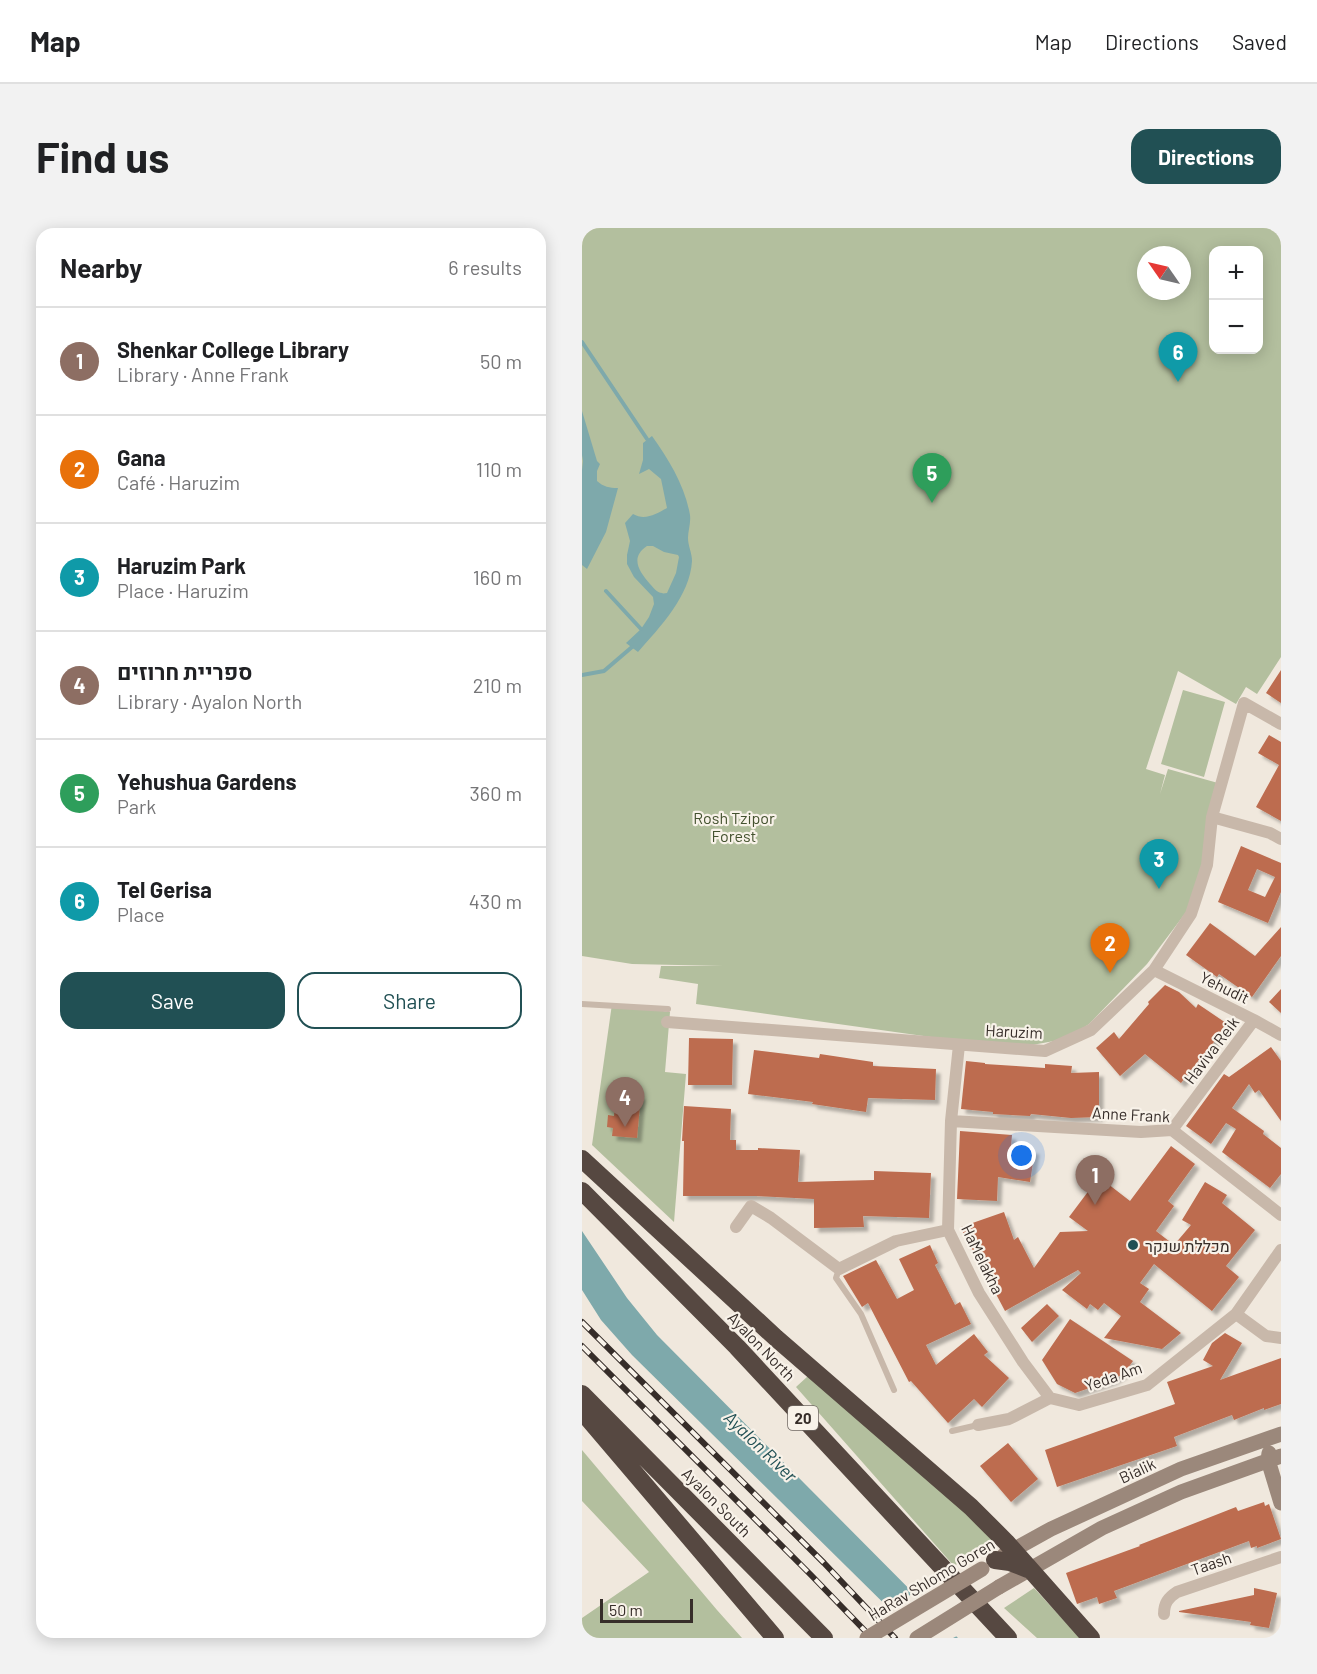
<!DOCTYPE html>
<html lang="en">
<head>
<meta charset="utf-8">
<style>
  :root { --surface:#fff; --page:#f2f2f2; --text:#202124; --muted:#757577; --line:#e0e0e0; --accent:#215054 }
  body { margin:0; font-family:Barlow,Heebo,sans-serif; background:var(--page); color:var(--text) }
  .controls { position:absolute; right:18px; top:18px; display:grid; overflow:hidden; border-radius:12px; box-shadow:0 3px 15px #0003 }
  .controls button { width:54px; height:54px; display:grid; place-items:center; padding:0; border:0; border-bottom:2px solid var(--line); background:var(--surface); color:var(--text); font:30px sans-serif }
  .compass { position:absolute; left:555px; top:18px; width:54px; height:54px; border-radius:50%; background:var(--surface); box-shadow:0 3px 15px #0003; rotate:304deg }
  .scale { position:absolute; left:18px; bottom:15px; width:93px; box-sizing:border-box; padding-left:6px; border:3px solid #362d29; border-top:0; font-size:16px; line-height:21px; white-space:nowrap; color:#362d29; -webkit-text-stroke:4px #f8f2e9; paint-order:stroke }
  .you { position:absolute; left:440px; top:928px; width:21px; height:21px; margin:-15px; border:4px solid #fff; border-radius:50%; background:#1a73e8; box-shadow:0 0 0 9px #1a73e833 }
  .badge { display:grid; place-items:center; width:39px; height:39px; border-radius:50%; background:var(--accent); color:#fff; font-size:20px; font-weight:700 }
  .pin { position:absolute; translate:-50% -50px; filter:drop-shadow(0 2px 3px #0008) }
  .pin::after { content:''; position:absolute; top:32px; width:21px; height:18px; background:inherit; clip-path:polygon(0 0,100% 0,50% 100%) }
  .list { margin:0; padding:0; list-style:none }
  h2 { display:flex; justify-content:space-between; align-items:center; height:78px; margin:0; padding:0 24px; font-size:26px }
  h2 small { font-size:20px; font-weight:400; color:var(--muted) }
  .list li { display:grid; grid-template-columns:39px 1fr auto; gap:18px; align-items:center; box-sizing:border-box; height:108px; padding:0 24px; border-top:2px solid var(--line) }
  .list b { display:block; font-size:22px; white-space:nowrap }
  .list p { margin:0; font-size:20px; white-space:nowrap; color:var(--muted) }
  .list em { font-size:20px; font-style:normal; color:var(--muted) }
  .actions { display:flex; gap:12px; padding:18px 24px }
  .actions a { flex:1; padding:14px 0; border:2px solid var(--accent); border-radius:18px; text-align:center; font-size:21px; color:var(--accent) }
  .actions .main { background:var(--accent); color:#fff }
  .map { position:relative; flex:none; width:699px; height:1410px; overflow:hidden; border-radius:18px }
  header { display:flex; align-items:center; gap:36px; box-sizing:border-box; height:84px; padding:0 30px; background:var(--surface); border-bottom:2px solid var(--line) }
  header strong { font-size:28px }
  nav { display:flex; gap:33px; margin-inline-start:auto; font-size:21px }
  .intro { display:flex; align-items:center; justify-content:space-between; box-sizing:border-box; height:144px; padding:0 36px }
  h1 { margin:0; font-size:42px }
  .button { padding:15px 27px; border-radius:18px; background:var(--accent); color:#fff; font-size:21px; font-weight:700 }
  main { display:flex; gap:36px; padding:0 36px }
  aside { flex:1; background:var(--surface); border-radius:18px; box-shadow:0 3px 15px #0003 }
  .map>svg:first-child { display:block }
  .green { fill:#b3bf9e; fill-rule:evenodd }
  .water { fill:#7ea9ab; fill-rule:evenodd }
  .pier { fill:#f0e8dd }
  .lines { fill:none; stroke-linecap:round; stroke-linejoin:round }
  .stream { stroke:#7ea9ab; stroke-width:4 }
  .building { fill:#bd6c4f; fill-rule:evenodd; filter:url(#shadow) }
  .lane { stroke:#c8b8aa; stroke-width:6 }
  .street { stroke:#c8b8aa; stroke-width:12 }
  .secondary { stroke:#9b887b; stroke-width:15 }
  .highway { stroke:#564841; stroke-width:18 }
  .rail-casing { stroke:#362d29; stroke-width:6 }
  .rail { stroke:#f8f2e9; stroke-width:4; stroke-dasharray:11; stroke-linecap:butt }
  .secondary-bridge { stroke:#9b887b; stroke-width:15 }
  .poi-dot { fill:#215054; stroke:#f8f2e9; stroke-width:2 }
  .labels { text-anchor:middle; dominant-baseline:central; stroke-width:4.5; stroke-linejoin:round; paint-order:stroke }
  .shield { fill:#f8f2e9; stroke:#706863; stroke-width:1.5 }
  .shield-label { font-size:15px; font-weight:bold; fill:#362d29 }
  .park-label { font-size:16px; fill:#44522f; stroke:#f8f2e9 }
  .street-label { font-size:16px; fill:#362d29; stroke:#f8f2e9 }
  .poi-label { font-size:16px; fill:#362d29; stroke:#f8f2e9; text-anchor:start }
  .water-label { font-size:18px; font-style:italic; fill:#215054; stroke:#f8f2e9 }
</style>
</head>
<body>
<header>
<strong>Map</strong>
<nav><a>Map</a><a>Directions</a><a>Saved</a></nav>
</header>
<div class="intro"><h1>Find us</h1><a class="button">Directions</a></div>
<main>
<aside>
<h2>Nearby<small>6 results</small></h2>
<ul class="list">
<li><span class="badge" style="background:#8d6e63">1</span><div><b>Shenkar College Library</b><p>Library · Anne Frank</p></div><em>50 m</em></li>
<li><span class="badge" style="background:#e8710a">2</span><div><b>Gana</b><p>Café · Haruzim</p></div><em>110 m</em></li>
<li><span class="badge" style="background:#0f9aa8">3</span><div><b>Haruzim Park</b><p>Place · Haruzim</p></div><em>160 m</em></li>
<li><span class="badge" style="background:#8d6e63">4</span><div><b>ספריית חרוזים</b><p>Library · Ayalon North</p></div><em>210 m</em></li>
<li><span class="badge" style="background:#2e9e5b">5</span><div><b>Yehushua Gardens</b><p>Park</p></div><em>360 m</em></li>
<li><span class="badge" style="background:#0f9aa8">6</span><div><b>Tel Gerisa</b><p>Place</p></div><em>430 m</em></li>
</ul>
<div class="actions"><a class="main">Save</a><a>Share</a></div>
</aside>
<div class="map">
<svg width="699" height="1410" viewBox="0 0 699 1410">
  <defs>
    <filter id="shadow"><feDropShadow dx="4.5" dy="4.5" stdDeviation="1.5" flood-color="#0004"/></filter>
  </defs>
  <rect width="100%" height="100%" fill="#f0e8dd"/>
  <!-- green -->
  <path class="green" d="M 0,0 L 699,0 L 699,429 L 675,466 L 664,459 L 654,476 L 596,443 L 564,541 L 583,547 L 578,566 L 586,541 L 636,555 L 620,638 L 605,683 L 565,736 L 507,796 L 497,803 L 472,813 L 450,817 L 377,813 L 114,776 L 116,756 L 77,750 L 79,738 L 141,738 L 50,736 L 0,728 ZM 632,22 L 676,22 L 676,122 L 632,122 ZM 564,27 L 600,27 L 600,63 L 564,63 Z
    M 601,462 L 643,474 L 622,549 L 579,536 Z
    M 30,776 L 88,784 L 83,844 L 104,846 L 92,994 L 10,917 Z
    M 226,1148 L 382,1282 L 411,1313 L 372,1338 L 214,1159 Z
    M 0,1222 L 135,1382 L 160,1410 L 0,1410 L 0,1390 L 67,1344 L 0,1273 Z
    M 452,1360 L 498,1410 L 455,1410 L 422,1380 Z"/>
  <!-- water -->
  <path class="water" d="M 0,183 L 15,233 L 18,236 L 15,243 L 15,253 C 22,259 27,260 36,260 L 24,304 L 5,341 L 0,337 L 0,242 L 1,233 L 0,227 Z
    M 70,208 C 87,232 103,258 108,287 C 109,295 106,303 106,310 C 106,318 110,325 110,333 C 108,368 78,399 56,424 L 44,415 L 59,401 L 67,389 L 72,376 L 71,369 L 52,349 L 45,336 L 45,327 L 48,313 L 43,295 L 51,286 C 63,293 74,286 85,280 L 79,251 L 67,241 L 57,246 L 61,232 L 61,215 ZM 65,318 L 71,318 L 82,324 L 96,327 L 97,329 L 94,345 L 85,365 C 83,365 81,366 80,365 C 75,365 71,359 68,356 C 58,344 47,330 65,318 Z
    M 0,1003 L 45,1070 L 75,1107 L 376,1410 L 337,1410 L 50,1127 L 19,1092 L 0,1062 Z"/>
  <!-- pier -->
  <path class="pier" d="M 335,1363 L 377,1407 L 371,1410 L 333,1410 L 304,1381 Z"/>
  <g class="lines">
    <!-- stream -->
    <path class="stream" d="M 0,114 L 65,211
      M 24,363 L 59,401
      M 0,447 L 22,443 L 50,419"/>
  </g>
  <!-- building -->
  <path class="building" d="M 699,442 L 699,475 L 684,465 Z
    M 687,507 L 699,514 L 699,593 L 674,579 L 697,537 L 676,525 Z
    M 659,618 L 699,635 L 699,664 L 686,695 L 636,674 ZM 675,641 L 693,649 L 683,669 L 666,662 Z
    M 628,695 L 673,728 L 699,699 L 699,728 L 670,769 L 637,746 L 635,749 L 604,727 Z
    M 583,757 L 597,764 L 614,780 L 616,776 L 644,795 L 628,820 L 627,819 L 599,855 L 563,826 L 538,848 L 514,820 L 532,804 L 537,811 L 567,776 L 566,774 Z
    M 699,761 L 699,785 L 687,774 Z
    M 107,810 L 151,811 L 150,857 L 106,857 Z
    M 689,819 L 699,833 L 699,893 L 677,862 L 673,865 L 667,856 L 650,880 L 682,903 L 681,906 L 699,920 L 699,946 L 688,960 L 640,924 L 654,901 L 644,895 L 629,916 L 604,898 L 642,846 L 647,849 Z
    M 172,822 L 237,830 L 238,826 L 291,834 L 291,838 L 354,841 L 353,872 L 286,870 L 284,884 L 230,876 L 231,874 L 166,866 Z
    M 384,833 L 403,835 L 403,836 L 463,840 L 463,836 L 490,838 L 489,845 L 517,844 L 517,889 L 489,890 L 449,886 L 448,888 L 411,886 L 411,884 L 379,881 Z
    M 34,865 L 59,867 L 55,910 L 30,908 L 31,900 L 25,899 L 26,887 L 32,888 Z
    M 102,878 L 149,881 L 148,912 L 154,912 L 154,922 L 176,922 L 176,920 L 218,922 L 216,954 L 292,952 L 292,943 L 349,945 L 347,990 L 281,988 L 282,999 L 232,1000 L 232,971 L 174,968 L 101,968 L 102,913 L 100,913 Z
    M 378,903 L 430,907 L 429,918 L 453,922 L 448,954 L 416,949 L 415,973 L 375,971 Z
    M 589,918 L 613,936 L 586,973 L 592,978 L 574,1003 L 592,1017 L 609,997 L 600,992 L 623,954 L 645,967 L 640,975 L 673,1002 L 644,1038 L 657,1049 L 630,1083 L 572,1036 L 558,1055 L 567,1061 L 558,1074 L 599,1105 L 580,1121 L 522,1110 L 539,1088 L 522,1075 L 516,1082 L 508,1076 L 505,1081 L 480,1062 L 499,1045 L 496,1042 L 423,1083 L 387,1015 L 385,1016 L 379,999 L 422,984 L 432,1012 L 436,1009 L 452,1040 L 478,1004 L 506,1003 L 487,989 L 517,949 L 548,973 Z
    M 348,1017 L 356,1035 L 353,1037 L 373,1077 L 378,1074 L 389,1096 L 344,1117 L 354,1137 L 392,1106 L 406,1124 L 402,1127 L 427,1150 L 400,1179 L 392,1171 L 366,1195 L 329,1153 L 327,1154 L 286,1075 L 280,1079 L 261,1048 L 294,1032 L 315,1071 L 332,1062 L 317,1031 Z
    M 465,1076 L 477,1088 L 450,1114 L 439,1100 Z
    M 488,1091 L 551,1133 L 542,1145 L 531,1152 L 493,1165 L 475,1156 L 460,1132 Z
    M 643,1105 L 660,1115 L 638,1152 L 699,1130 L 699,1176 L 682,1182 L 682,1180 L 652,1192 L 650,1187 L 592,1209 L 595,1218 L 475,1259 L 463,1222 L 593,1176 L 585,1154 L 631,1138 L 621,1132 L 630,1115 Z
    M 426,1215 L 456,1251 L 429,1274 L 398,1238 Z
    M 682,1274 L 683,1278 L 687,1276 L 699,1311 L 675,1320 L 675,1318 L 669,1320 L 667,1313 L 532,1363 L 535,1370 L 517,1376 L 515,1369 L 495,1376 L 484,1345 L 558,1318 L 557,1317 L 654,1279 L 656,1283 Z
    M 672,1360 L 695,1365 L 687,1400 L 668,1397 L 669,1394 L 597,1384 L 597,1383 L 672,1367 Z"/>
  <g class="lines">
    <!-- lane -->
    <path class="lane" d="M 0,776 L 86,781
      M 257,1041 L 254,1050 L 279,1086 L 312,1162
      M 370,1203 L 396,1197"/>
    <!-- street -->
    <path class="street" d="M 630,589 L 688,605 L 699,611
      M 572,742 L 672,792 L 699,807
      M 85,794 L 463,823 L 509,802 L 572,742 L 609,686 L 625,637 L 630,589 L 662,475 L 699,496
      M 377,817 L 369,893 L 366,1002 L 397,1065 L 441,1134 L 468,1170
      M 369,893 L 559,904 L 590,902 L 699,987
      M 590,902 L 672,792
      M 154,999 L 169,978 L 189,990 L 257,1041 L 314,1013 L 366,1002
      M 654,1086 L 684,1108 L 699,1110
      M 396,1197 L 427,1191 L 468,1170 L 497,1177 L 565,1157 L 654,1086 L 699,1022
      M 582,1386 C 582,1375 586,1370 595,1364 L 699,1329"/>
    <!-- secondary -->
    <path class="secondary" d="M 687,1225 L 686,1232 L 699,1275
      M 422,1327 L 469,1301 L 599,1241 L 699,1206
      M 417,1359 L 520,1300 L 599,1264 L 699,1228"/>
    <!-- highway -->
    <path class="highway" d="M 0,931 L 194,1110 L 389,1279 L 424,1314 L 509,1410
      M 0,963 L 155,1119 L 426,1410
      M 0,1166 L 242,1410
      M 0,1183 L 193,1410
      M 413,1332 L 428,1334 L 446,1341"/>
    <defs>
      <path id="rail" d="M 0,1094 L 242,1335 L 313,1410
        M 0,1118 L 229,1347 L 290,1410"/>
    </defs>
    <!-- rail casing -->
    <use href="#rail" class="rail-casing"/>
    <!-- rail -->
    <use href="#rail" class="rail"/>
    <!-- secondary-bridge -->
    <path class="secondary-bridge" d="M 285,1410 L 400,1341
      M 335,1410 L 417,1359"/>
  </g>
  <!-- markers -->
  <circle class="poi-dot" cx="551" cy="1017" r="6"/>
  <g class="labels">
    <!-- shield labels -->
    <rect class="shield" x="206" y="1178" width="30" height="24" rx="4.5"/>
    <g class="shield-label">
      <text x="221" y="1190">20</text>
    </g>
    <!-- park labels -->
    <g class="park-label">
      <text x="152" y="589">Rosh Tzipor<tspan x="152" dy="18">Forest</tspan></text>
    </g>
    <!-- street labels -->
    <g class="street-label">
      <text transform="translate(643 759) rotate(26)">Yehudit</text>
      <text transform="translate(432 803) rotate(3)">Haruzim</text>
      <text transform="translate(629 822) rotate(-53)">Haviva Reik</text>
      <text transform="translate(549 886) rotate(3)">Anne Frank</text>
      <text transform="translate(401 1031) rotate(64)">HaMelakha</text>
      <text transform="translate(180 1118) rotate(46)">Ayalon North</text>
      <text transform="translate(531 1148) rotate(-19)">Yeda Am</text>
      <text transform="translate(555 1242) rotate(-25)">Bialik</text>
      <text transform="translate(135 1274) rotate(45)">Ayalon South</text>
      <text transform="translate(629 1335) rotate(-19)">Taash</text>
      <text transform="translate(349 1351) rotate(-31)">HaRav Shlomo Goren</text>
    </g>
    <!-- poi labels -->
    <g class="poi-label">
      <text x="563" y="1017">מכללת שנקר</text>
    </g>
    <!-- water labels -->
    <g class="water-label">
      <text transform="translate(179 1218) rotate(44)">Ayalon River</text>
    </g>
  </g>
</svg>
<div class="controls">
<button>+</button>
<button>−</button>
</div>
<svg class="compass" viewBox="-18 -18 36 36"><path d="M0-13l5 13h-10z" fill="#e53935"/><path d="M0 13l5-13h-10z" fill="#757577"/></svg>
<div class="scale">50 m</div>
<div class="you"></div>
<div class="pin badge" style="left:513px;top:977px;background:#8d6e63">1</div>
<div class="pin badge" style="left:528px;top:745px;background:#e8710a">2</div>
<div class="pin badge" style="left:577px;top:661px;background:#0f9aa8">3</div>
<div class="pin badge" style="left:43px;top:899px;background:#8d6e63">4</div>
<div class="pin badge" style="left:350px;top:275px;background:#2e9e5b">5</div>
<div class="pin badge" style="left:596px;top:154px;background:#0f9aa8">6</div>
</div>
</main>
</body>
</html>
